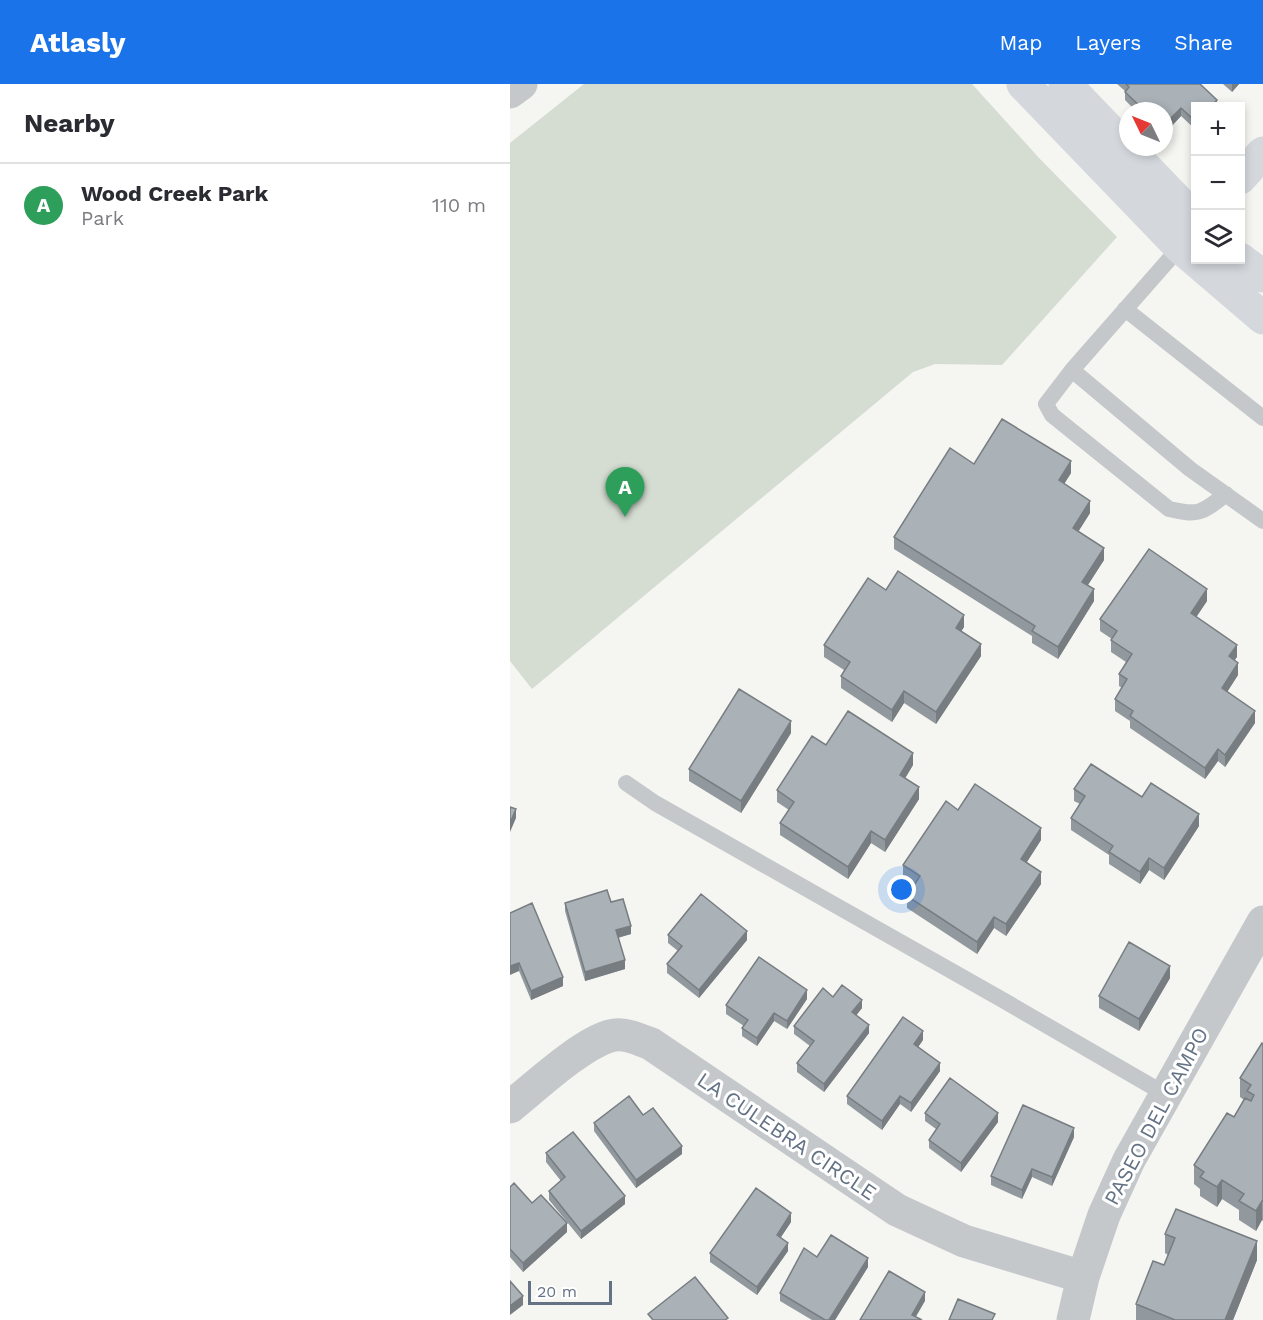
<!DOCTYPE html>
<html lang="en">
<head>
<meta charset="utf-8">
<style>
  :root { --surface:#fff; --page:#f7f7f7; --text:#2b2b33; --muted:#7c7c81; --line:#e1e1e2; --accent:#1a73e8 }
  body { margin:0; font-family:"Work Sans",sans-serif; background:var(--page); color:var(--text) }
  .controls { position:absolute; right:18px; top:18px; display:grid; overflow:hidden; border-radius:0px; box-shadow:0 3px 9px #0003 }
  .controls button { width:54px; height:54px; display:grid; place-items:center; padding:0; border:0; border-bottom:2px solid var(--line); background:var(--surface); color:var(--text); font:30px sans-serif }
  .compass { position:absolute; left:609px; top:18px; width:54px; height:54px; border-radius:50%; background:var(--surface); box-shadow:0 3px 9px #0003; rotate:313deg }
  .scale { position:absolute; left:18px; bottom:15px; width:84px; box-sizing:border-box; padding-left:6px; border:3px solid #637284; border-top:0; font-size:16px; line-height:21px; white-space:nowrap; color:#637284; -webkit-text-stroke:4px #fff; paint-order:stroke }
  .you { position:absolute; left:392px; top:806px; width:21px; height:21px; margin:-15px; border:4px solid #fff; border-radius:50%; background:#1a73e8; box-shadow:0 0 0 9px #1a73e833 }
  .badge { display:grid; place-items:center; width:39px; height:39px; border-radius:50%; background:var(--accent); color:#fff; font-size:20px; font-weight:700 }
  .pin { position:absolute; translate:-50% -50px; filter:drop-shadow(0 2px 3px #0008) }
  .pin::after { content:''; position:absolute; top:32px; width:21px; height:18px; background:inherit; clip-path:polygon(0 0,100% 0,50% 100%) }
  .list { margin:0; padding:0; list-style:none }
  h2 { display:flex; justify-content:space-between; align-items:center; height:78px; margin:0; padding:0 24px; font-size:26px }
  h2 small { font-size:20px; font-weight:400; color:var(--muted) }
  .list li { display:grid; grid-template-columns:39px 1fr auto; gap:18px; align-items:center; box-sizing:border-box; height:84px; padding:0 24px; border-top:2px solid var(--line) }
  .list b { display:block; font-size:22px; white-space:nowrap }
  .list p { margin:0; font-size:20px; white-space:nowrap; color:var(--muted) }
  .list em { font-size:20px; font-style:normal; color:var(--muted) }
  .icon { flex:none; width:33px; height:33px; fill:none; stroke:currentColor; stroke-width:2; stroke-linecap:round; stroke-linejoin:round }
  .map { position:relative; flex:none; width:753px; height:1236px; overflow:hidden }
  header { display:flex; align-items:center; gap:36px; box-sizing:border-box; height:84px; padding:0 30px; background:var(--accent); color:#fff }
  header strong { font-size:28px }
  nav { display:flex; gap:33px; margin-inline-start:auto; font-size:21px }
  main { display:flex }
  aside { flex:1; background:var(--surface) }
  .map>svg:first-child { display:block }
  .green { fill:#d5ddd2 }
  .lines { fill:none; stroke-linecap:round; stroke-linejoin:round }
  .lane { stroke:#c5c8cb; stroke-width:16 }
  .street { stroke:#c5c8cb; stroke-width:33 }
  .secondary { stroke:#d4d8dc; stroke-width:33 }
  .wall { fill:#92999e }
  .shaded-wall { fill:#777d81 }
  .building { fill:#aab2b8; stroke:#777d81; stroke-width:1.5 }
  .labels { text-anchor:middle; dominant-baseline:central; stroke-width:6; stroke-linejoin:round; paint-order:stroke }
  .street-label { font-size:21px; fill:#637284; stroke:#fff }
</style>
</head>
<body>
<header>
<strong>Atlasly</strong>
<nav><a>Map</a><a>Layers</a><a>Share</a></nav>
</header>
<main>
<aside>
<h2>Nearby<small></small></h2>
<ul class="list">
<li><span class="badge" style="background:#2e9e5b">A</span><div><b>Wood Creek Park</b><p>Park</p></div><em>110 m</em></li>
</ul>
</aside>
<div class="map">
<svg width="753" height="1236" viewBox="0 0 753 1236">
  <rect width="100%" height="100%" fill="#f5f5f1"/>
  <!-- green -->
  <path class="green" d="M 74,0 L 462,0 L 530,75 L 607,153 L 492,281 L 425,280 L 403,288 L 22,605 L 0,577 L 0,59 Z"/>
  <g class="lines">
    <!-- lane -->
    <path class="lane" d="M 670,163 L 562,286 L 536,320 L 542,331 L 659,425 C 689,432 692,429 716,410
      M 615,225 L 753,334
      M 562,286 L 680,385 L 753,437
      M 116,699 L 145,719 L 491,915 L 655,1010"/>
    <!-- street -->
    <path class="street" d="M 0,8 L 11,0
      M 0,1023 C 25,1003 71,960 100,952 C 114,948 128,955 141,960 L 387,1126 L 454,1157 L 573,1193
      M 563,1236 L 573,1193 L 594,1131 L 619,1076 L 753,838"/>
    <!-- secondary -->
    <path class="secondary" d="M 513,0 L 670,163 L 753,234
      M 555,0 L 686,136
      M 730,94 L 753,69
      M 730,175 L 753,192"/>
  </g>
  <!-- wall -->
  <path class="wall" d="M 607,0 L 690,0 L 707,22 L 686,22 L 686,46 L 671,32 L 658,46 L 654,42 L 654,27 L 626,27 L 615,16 L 615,7 Z
    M 713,0 L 729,0 L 722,8 Z
    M 464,380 L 561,389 L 554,400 L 580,429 L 568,448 L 594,476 L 578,501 L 584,517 L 548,575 L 522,559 L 522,552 L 384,465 L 384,453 Z
    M 376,506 L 454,543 L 451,547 L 471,572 L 426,640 L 394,619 L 382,638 L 331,604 L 331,592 L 334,586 L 314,573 L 314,561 Z
    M 697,517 L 686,533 L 727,573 L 724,576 L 728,591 L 717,608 L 745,639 L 715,683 L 708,677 L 695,695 L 620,644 L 620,637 L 605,627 L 605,615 L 612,604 L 609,602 L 609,590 L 616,578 L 601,568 L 601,556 L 602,555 L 590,547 L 590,535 Z
    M 281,649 L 231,729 L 179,697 L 179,685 Z
    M 316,661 L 403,681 L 395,694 L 409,715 L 375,768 L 361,759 L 338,795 L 270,751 L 270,739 L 279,726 L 267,718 L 267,706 Z
    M 564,705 L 632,713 L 689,742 L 654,796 L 639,786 L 630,800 L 599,780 L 599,771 L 561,746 L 561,734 L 570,720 L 564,717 Z
    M 448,726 L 531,756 L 517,778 L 531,800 L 496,852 L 484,844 L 467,870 L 397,824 L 397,812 L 405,801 L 393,793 L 393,781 Z
    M 101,818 L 121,850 L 108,854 L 115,885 L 75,897 L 55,827 L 55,819 Z
    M 0,829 L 53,902 L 21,916 L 9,887 Z
    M 158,851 L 237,856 L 189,914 L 157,889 L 157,880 L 168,867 L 158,859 Z
    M 660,894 L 629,947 L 589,924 L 589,912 Z
    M 323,913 L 352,924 L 346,931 L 359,949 L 314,1008 L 287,988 L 287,979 L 300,962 L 284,950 L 284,942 Z
    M 297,915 L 277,945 L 264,937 L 247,962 L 232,952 L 232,944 L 234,942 L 216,930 L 216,921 Z
    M 413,956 L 408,963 L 430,987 L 401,1028 L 390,1020 L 372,1046 L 337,1020 L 337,1012 Z
    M 753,960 L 753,1137 L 752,1136 L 746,1147 L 729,1136 L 729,1126 L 712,1115 L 707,1123 L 690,1112 L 690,1105 L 684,1100 L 684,1081 L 724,1033 L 734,1016 L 730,1013 L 730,994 Z
    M 415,1029 L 488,1038 L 451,1088 L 419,1064 L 419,1056 L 426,1045 L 415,1037 Z
    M 133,1031 L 172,1070 L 126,1104 L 84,1047 L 84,1039 Z
    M 564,1053 L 542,1102 L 522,1093 L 512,1115 L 481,1101 L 481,1092 Z
    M 36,1069 L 115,1120 L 71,1155 L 39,1116 L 39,1107 L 51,1097 L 36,1078 Z
    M 0,1103 L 22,1119 L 57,1148 L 13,1188 L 0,1173 Z
    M 281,1138 L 271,1153 L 278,1167 L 247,1211 L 200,1178 L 200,1169 Z
    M 655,1150 L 747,1176 L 723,1236 L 626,1236 L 626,1220 L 654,1181 L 658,1171 L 655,1169 Z
    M 307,1173 L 358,1183 L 325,1236 L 302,1236 L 270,1217 L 270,1209 Z"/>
  <!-- shaded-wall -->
  <path class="shaded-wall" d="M 722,0 L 729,0 L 722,8 Z
    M 707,16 L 707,22 L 701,22 Z
    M 671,24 L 671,32 L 658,46 L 658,37 Z
    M 561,377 L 561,389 L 549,408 L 549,396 Z
    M 580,417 L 580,429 L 563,456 L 563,444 Z
    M 594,464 L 594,476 L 572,510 L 572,498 Z
    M 584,505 L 584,517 L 548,575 L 548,563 Z
    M 697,505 L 697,517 L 681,541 L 681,529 Z
    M 454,531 L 454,543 L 446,556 L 446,544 Z
    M 471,560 L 471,572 L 426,640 L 426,628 Z
    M 727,561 L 727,573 L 719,584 L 719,572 Z
    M 728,579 L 728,591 L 712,616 L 712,604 Z
    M 394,607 L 394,619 L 382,638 L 382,626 Z
    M 745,627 L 745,639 L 715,683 L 715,671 Z
    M 281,637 L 281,649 L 231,729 L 231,717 Z
    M 708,665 L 708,677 L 695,695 L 695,684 Z
    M 403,669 L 403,681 L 390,703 L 390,691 Z
    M 409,703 L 409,715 L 375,768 L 375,756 Z
    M 6,725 L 6,734 L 0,748 L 0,739 Z
    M 689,730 L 689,742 L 654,796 L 654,784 Z
    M 531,744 L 531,756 L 511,787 L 511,775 Z
    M 361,747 L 361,759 L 338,795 L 338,783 Z
    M 639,774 L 639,786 L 630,800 L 630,788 Z
    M 531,788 L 531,800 L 496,852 L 496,840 Z
    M 484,833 L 484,844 L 467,870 L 467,858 Z
    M 121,842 L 121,850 L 106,854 L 106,846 Z
    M 237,847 L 237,856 L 189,914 L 189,906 Z
    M 115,876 L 115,885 L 75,897 L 75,888 Z
    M 9,879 L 9,887 L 0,891 L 0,882 Z
    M 660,882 L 660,894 L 629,947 L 629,935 Z
    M 53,893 L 53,902 L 21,916 L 21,907 Z
    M 297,906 L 297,915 L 277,945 L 277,937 Z
    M 352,916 L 352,924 L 342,937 L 342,928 Z
    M 264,929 L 264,937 L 247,962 L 247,954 Z
    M 359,941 L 359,949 L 314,1008 L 314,1000 Z
    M 413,947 L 413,956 L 404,969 L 404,960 Z
    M 430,979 L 430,987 L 401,1028 L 401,1019 Z
    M 390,1012 L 390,1020 L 372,1046 L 372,1037 Z
    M 488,1029 L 488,1038 L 451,1088 L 451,1079 Z
    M 564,1044 L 564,1053 L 542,1102 L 542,1093 Z
    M 172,1062 L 172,1070 L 126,1104 L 126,1096 Z
    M 522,1085 L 522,1093 L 512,1115 L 512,1106 Z
    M 712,1096 L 712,1115 L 707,1123 L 707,1103 Z
    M 115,1112 L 115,1120 L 71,1155 L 71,1147 Z
    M 752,1117 L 752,1136 L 746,1147 L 746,1127 Z
    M 281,1129 L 281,1138 L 267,1159 L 267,1151 Z
    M 57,1139 L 57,1148 L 13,1188 L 13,1179 Z
    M 747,1157 L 747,1176 L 723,1236 L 715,1236 Z
    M 278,1159 L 278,1167 L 247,1211 L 247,1203 Z
    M 358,1174 L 358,1183 L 325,1236 L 319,1236 Z
    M 415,1208 L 415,1217 L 404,1236 L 402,1231 Z
    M 13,1212 L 13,1221 L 0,1231 L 0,1222 Z"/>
  <!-- building -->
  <path class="building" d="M 616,0 L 690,0 L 707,16 L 701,22 L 686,22 L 686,38 L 671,24 L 658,37 L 654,33 L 654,27 L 647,27 L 644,24 L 641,27 L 635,27 L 615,8 L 619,3 Z
    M 492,335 L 561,377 L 549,396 L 580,417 L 563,444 L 594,464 L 572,498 L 584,505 L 548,563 L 522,547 L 525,542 L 384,453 L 440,364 L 464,380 Z
    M 639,465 L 697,505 L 681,529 L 727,561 L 719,572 L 728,579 L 712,604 L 745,627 L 715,671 L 708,665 L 695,684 L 620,632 L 623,627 L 605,615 L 617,595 L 609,590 L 622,570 L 601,556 L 607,547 L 590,535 Z
    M 388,487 L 454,531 L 446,544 L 471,560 L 426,628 L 394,607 L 382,626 L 331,592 L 340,578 L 314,561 L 358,494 L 376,506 Z
    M 229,605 L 281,637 L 231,717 L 179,685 Z
    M 338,627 L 403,669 L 390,691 L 409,703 L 375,756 L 361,747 L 338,783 L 270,739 L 284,718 L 267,706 L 302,652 L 316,661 Z
    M 581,680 L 632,713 L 641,699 L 689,730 L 654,784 L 639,774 L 630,788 L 599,768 L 603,762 L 561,734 L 575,712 L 564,705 Z
    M 465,700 L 531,744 L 511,775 L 531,788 L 496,840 L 484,833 L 467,858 L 397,812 L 410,792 L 393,781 L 436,717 L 448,726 Z
    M 0,723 L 6,725 L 0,739 Z
    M 97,806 L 101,818 L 113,815 L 121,842 L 106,846 L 115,876 L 75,888 L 55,819 Z
    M 191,810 L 237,847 L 189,906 L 157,880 L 172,862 L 158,851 Z
    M 22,819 L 53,893 L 21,907 L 9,879 L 0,882 L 0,829 Z
    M 619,858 L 660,882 L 629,935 L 589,912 Z
    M 249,873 L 297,906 L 277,937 L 264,929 L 247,954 L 232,944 L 238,936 L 216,921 Z
    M 332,901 L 352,916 L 342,928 L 359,941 L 314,1000 L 287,979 L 304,957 L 284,942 L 313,904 L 323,913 Z
    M 393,933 L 413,947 L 404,960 L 430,979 L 401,1019 L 390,1012 L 372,1037 L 337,1012 Z
    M 752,959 L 753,960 L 753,1117 L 752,1117 L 746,1127 L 729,1117 L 734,1110 L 712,1096 L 707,1103 L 690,1093 L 694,1088 L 684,1081 L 717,1029 L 724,1033 L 735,1014 L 741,1017 L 744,1011 L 737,1007 L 741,1001 L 730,994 Z
    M 440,994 L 488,1029 L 451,1079 L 419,1056 L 430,1040 L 415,1029 Z
    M 119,1012 L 133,1031 L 143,1024 L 172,1062 L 126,1096 L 84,1039 Z
    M 513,1021 L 564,1044 L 542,1093 L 522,1085 L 512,1106 L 481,1092 Z
    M 63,1048 L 115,1112 L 71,1147 L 39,1107 L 55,1093 L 36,1069 Z
    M 4,1099 L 22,1119 L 31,1111 L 57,1139 L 13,1179 L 0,1165 L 0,1103 Z
    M 246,1104 L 281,1129 L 267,1151 L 278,1159 L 247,1203 L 200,1169 Z
    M 666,1125 L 747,1157 L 715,1236 L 665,1236 L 626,1220 L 643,1177 L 654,1181 L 665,1154 L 655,1150 Z
    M 321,1151 L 358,1174 L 319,1236 L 315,1236 L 270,1209 L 294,1164 L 307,1173 Z
    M 379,1187 L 415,1208 L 402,1231 L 412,1236 L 350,1236 Z
    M 185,1193 L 218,1234 L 215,1236 L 143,1236 L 138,1230 Z
    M 0,1197 L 13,1212 L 0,1222 Z
    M 448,1215 L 485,1230 L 482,1236 L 439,1236 Z"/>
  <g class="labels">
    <!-- street labels -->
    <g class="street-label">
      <text transform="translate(646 1032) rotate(-62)">PASEO DEL CAMPO</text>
      <text transform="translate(277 1052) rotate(34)">LA CULEBRA CIRCLE</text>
    </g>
  </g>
</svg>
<div class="controls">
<button>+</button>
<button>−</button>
<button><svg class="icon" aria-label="layers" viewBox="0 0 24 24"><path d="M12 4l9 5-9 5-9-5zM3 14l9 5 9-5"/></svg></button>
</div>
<svg class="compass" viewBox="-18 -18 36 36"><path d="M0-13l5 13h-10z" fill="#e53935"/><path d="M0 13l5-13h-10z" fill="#7c7c81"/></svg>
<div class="scale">20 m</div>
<div class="you"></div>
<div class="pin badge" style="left:115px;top:433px;background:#2e9e5b">A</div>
</div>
</main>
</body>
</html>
